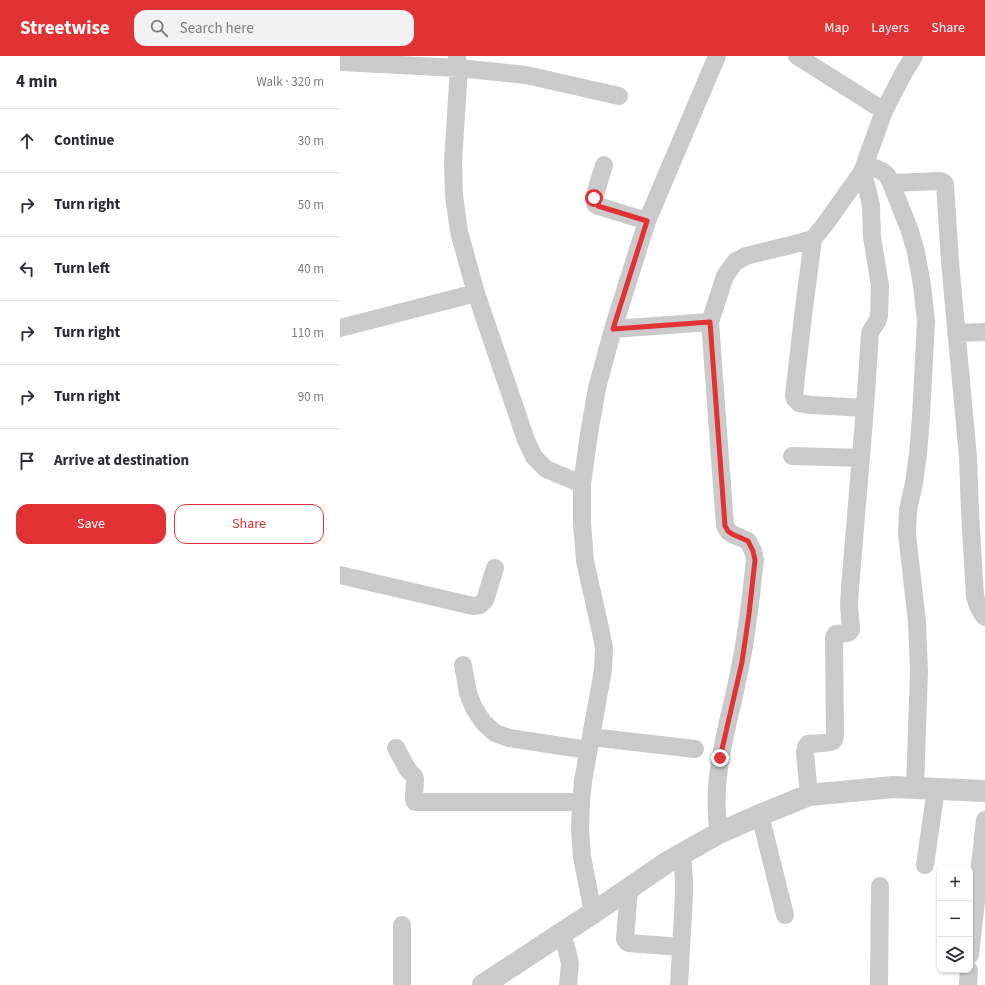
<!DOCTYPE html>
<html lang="en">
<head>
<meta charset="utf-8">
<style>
  :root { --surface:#fff; --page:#f2f2f3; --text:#2b2b33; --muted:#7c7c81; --line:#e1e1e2; --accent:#e13234 }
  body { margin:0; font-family:"Source Sans 3",sans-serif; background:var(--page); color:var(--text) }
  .controls { position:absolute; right:12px; bottom:12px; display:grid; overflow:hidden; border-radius:8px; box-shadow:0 1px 3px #0004 }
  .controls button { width:36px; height:36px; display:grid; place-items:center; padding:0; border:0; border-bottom:1px solid var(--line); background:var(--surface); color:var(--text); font:20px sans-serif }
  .stop { position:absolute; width:12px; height:12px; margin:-9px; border:3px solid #e13234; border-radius:50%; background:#fff }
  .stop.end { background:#e13234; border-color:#fff; box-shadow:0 1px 4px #0008 }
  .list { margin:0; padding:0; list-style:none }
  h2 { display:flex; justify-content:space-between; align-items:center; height:52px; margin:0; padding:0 16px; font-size:17px }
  h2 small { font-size:13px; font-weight:400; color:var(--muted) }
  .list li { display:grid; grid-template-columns:26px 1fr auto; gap:12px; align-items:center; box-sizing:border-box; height:64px; padding:0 16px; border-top:1px solid var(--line) }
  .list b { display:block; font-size:15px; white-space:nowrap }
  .list em { font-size:13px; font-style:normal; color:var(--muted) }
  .actions { display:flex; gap:8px; padding:12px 16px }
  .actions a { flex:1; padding:9px 0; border:1px solid var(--accent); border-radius:12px; text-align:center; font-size:14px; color:var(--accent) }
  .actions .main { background:var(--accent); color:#fff }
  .icon { flex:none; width:22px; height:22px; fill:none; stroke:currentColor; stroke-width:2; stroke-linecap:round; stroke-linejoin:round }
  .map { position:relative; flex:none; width:645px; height:929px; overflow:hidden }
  header { display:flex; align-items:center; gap:24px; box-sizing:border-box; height:56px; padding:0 20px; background:var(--accent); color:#fff }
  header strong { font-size:19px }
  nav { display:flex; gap:22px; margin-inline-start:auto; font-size:14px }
  .search { width:280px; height:36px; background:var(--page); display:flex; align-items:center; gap:10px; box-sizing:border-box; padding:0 14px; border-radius:12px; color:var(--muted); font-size:15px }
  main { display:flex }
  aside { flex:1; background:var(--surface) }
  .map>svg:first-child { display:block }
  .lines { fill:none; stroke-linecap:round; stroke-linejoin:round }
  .minor { stroke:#cacaca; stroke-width:18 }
  .tertiary { stroke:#cacaca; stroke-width:22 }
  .route { stroke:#e13234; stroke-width:5 }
</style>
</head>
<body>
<header>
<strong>Streetwise</strong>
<div class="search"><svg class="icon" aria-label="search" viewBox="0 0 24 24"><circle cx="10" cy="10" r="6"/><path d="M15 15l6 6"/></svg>Search here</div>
<nav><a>Map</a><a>Layers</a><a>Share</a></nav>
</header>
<main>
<aside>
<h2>4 min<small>Walk · 320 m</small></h2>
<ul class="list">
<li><svg class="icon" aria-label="ahead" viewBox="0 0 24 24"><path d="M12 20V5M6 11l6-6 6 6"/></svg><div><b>Continue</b></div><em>30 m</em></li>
<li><svg class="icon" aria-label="right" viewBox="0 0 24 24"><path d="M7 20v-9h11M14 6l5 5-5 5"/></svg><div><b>Turn right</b></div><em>50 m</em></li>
<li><svg class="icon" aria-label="left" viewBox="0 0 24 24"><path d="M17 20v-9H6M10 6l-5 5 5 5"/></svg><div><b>Turn left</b></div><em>40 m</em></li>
<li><svg class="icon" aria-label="right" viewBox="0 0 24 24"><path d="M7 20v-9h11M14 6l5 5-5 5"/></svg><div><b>Turn right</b></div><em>110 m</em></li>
<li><svg class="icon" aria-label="right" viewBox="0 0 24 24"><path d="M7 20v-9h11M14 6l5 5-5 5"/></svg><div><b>Turn right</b></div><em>90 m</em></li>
<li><svg class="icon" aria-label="arrive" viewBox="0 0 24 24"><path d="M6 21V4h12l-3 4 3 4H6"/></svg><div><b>Arrive at destination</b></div></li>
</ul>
<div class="actions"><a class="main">Save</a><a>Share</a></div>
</aside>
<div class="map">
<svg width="645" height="929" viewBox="0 0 645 929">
  <rect width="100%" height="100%" fill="#fff"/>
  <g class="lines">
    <!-- minor -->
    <path class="minor" d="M 117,0 L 119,12 L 113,105 L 114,139 L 119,176 L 136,237 L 186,384 L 194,401 L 206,413 L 242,428
      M 457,0 L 544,55
      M 0,6 L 119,12 L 186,19 L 279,40
      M 264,109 L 254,142 L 255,148 L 258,150 L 307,165
      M 525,109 C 534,112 543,113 549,122 L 570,175 L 576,196 L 582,229 L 586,265 L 581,361 L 578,398 L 574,427 L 568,454 L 567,478 L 577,566 L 579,615 L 575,732
      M 551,127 L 600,125 L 603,126 L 605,128 L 610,206 L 628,401 L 630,456 L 635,540 C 637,548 639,555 645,561
      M 473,183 L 463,260 L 454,339 L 455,343 L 459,347 L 471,349 L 525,352
      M 0,272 L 136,237
      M 273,273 L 370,266
      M 616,277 L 645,276
      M 452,400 L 521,402
      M 0,519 L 133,550 L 140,549 L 145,544 L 155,512
      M 123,609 L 128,637 L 134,652 L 143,666 L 155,677 L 169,682 L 248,694
      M 251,681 L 355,693
      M 56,692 L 68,714 L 74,720 L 75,723 L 74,743 L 75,746 L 241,746
      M 469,739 L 465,696 L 466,691 L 468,688 C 474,687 491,688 494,684 C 495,682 495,679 495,677 L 494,583 L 494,581 L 496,578 L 508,577 L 511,574 L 509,549 L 510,532 L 525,352 L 530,277 C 532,271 538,267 539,260 L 540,230 L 532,181 L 531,150 L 527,132 L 522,116
      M 420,759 L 445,859
      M 379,777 C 369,719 391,663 401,606 C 408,572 411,538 415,504 L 413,495 L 408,485 L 392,478 L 388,475 L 385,470 L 370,266 L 385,220 L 395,206 L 406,200 L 455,188 L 473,183 L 486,167 L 522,116 L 544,55 L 563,18 L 574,0
      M 585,809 L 596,733
      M 289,833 L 285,883 L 287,886 L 289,887 L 341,891
      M 253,857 L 242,801 L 240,773 L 241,746 L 243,725 L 263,614 L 264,592 L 260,572 L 245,505 L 242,467 L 242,428 L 249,378 L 257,332 L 273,273 L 307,165 L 377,0
      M 62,869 L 62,929
      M 222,877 L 227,895 L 230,907 L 228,929
      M 630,899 L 645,764
      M 339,929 L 344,839 L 344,824 L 342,798
      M 539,929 L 540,830
      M 628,929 L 629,914"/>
    <!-- tertiary -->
    <path class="tertiary" d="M 143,929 L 222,877 L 253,857 L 326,807 L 379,777 L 420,759 L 469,739 L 553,731 L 645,735"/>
  </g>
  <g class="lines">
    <!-- route -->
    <path class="route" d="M 254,142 L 255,148 L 258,150 L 307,165 L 273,273 L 370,266 L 385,470 L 388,475 L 392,478 L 408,485 L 413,495 L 415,504 L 409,558 L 402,606 L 380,702"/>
  </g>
</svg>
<div class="controls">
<button>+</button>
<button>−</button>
<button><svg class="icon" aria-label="layers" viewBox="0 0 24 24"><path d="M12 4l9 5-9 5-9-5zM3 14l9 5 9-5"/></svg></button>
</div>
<div class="stop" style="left:254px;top:142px"></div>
<div class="stop end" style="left:380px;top:702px"></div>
</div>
</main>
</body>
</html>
